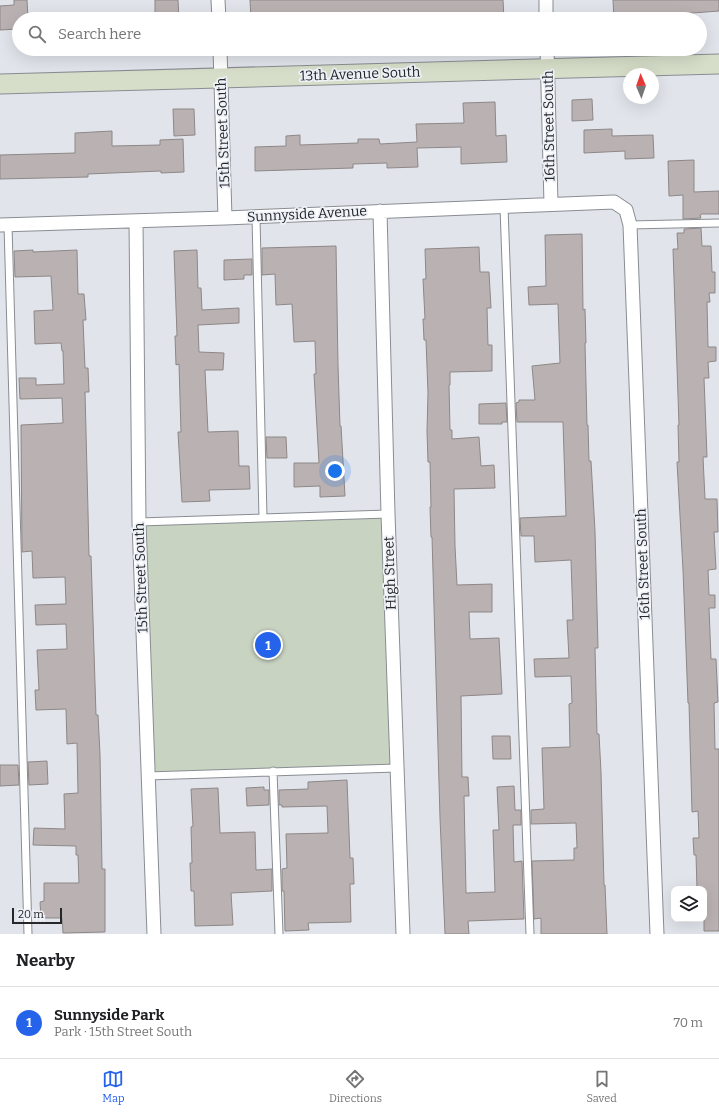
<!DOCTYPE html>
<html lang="en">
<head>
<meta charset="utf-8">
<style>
  :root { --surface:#fff; --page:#f6f6f6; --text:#202124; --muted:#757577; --line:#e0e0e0; --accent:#2563eb }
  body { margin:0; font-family:Bitter,serif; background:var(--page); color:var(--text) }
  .controls { position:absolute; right:12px; bottom:12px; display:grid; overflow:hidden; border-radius:8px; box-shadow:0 4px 16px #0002 }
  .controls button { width:36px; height:36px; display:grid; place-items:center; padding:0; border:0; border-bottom:1px solid var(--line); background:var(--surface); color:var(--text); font:20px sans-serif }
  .compass { position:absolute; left:623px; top:68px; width:36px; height:36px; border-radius:50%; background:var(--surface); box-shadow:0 4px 16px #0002; rotate:358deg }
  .scale { position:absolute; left:12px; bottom:10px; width:50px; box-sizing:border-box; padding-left:4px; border:2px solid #252729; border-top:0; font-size:11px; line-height:14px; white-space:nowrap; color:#252729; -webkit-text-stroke:3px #eef2f8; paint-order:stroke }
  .you { position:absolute; left:335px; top:471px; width:14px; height:14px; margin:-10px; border:3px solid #fff; border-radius:50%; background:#1a73e8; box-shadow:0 0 0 6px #1a73e833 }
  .badge { display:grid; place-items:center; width:26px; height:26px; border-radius:50%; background:var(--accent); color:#fff; font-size:13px; font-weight:700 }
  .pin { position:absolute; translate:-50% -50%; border:2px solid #fff; box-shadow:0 1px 4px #0006 }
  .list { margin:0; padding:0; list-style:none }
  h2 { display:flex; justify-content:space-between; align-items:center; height:52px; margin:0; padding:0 16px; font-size:17px }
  h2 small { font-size:13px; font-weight:400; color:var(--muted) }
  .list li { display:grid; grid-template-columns:26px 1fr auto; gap:12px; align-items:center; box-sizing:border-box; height:72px; padding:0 16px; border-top:1px solid var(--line) }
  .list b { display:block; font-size:15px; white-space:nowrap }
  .list p { margin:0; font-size:13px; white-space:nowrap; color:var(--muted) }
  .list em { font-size:13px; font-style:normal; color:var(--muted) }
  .icon { flex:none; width:22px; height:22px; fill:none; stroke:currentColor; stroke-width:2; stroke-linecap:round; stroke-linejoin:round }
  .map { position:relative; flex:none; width:719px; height:934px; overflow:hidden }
  .search { position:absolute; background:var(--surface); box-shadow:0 4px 16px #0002; left:12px; right:12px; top:12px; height:44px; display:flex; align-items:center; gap:10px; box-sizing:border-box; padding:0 14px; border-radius:22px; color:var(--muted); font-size:15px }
  .sheet { height:124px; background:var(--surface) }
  nav { display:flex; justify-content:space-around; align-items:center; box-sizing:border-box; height:56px; border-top:1px solid var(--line); background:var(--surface); font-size:11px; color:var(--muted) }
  nav a { display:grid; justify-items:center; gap:2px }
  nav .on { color:var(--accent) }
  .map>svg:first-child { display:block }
  .green { fill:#c9d3c2 }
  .building { fill:#bab2b2; stroke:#8e8787 }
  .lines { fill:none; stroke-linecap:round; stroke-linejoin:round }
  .lane-casing { stroke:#898d92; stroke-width:9 }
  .street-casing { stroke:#898d92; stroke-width:15 }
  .secondary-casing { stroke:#898d92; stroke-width:21 }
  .lane { stroke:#fff; stroke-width:7 }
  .street { stroke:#fff; stroke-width:13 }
  .secondary { stroke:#d6dec9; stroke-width:19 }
  .labels { text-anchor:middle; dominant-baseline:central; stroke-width:3.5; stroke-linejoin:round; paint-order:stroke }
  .street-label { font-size:14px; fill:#252729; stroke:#eef2f8 }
</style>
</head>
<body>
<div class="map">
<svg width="719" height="934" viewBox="0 0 719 934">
  <rect width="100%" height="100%" fill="#e1e5eb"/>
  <!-- green -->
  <path class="green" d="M 388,514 L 397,768 L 147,776 L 139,522 Z"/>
  <!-- building -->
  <path class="building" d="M 14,0 L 27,0 L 28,19 L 19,19 L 19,29 L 0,30 L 0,6 L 14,5 Z
    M 155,0 L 178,0 L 179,19 L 155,19 Z
    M 250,0 L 503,0 L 504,19 L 453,19 L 453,18 L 251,19 Z
    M 613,0 L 719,0 L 719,11 L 679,14 L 679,19 L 614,19 Z
    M 592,99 L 593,120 L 572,121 L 572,100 Z
    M 495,102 L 496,136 L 506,135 L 507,162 L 461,164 L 461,147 L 417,148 L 418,167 L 387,168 L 387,163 L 353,164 L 353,168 L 255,171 L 255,147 L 286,146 L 286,136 L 300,135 L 300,145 L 358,143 L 358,139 L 379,139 L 380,144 L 417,142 L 416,124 L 464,123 L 463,103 Z
    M 173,109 L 194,109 L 195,135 L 174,136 Z
    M 612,129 L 612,136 L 653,135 L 654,158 L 625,159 L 625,151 L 584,153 L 584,130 Z
    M 112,131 L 112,146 L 160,145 L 160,140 L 183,139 L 184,172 L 161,173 L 161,171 L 88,174 L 88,177 L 0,179 L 0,155 L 75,153 L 75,133 Z
    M 694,160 L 694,192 L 719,191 L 719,214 L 702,214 L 700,215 L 701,218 L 683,219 L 683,195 L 669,196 L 668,161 Z
    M 701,228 L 702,246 L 711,246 L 712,272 L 715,272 L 715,293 L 709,293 L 710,302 L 707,302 L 708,347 L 716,347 L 716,361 L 708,362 L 709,378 L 704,378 L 707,457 L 703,457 L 705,499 L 717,499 L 718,532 L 714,532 L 716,569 L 708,570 L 709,595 L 715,595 L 715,608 L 709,608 L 711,659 L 716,659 L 718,702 L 714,703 L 715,749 L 719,749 L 719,931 L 704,931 L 704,889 L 697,889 L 696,855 L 694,855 L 693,838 L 699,838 L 698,811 L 692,812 L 689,703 L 688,703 L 683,570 L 677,462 L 679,462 L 678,425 L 679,425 L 673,249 L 678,249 L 677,233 L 684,233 L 684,229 Z
    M 582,234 L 583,310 L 585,309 L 586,343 L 585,343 L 587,425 L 588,425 L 589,461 L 591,461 L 595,531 L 598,648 L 595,648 L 597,734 L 599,734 L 601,772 L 604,885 L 605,885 L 607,934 L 541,934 L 541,918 L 534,919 L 532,861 L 574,860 L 574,848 L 577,848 L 576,823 L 531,824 L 531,810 L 544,809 L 542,748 L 570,747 L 569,704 L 572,703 L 571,676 L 535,677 L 534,659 L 569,658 L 567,620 L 573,620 L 571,560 L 535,562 L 534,536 L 521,536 L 520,518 L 566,516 L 563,422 L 517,422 L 516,403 L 519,402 L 519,400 L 535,400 L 532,366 L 560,363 L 558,304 L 529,305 L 528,287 L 546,286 L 545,235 Z
    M 336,246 L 338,365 L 340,426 L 341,426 L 345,496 L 320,497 L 320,486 L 294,487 L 294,463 L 319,463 L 314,374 L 316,374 L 315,341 L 294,342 L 292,304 L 276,305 L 275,274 L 262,275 L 262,248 Z
    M 479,247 L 480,272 L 489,272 L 491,308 L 487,308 L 488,345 L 492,345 L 492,371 L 450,372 L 450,385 L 449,385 L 450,430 L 452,430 L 452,439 L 479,437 L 481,466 L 494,465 L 495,488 L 454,489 L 455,546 L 457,585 L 492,584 L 492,612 L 469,612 L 470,639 L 499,638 L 502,694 L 461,696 L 462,777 L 468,777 L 469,796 L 464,796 L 466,893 L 495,892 L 493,830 L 499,830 L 497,787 L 514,786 L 515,810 L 521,810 L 521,825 L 513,825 L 514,862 L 522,861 L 524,919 L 468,921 L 469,934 L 445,934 L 440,818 L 432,537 L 431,537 L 430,507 L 431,507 L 430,462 L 428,462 L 427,431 L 428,393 L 426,340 L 424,340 L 423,319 L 425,319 L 423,279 L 426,279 L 425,249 Z
    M 33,250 L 33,252 L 77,250 L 78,294 L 84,294 L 86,320 L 83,320 L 85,368 L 88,368 L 89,392 L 85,392 L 88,511 L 89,556 L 91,556 L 96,715 L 98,715 L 100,754 L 102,869 L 105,869 L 105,932 L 63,933 L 62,918 L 41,918 L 40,902 L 44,901 L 44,883 L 79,883 L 78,855 L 76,855 L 76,846 L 33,845 L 34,828 L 65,829 L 64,794 L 78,793 L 77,743 L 67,744 L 66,709 L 36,710 L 35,690 L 39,690 L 37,650 L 67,649 L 66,624 L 36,625 L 35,605 L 66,604 L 65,577 L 33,578 L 32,551 L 22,552 L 21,425 L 63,423 L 62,398 L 20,399 L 19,378 L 36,378 L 36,385 L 64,384 L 63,351 L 62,351 L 61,343 L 35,344 L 34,311 L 53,310 L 51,276 L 15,277 L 14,251 Z
    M 197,250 L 198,288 L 201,288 L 202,310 L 239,308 L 239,323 L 198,325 L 199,352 L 224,353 L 223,370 L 205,370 L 208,432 L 238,431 L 239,466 L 249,466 L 250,489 L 209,490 L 210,501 L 182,502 L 178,432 L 181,432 L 179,364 L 176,365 L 175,336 L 177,336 L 174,251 Z
    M 252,259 L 252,275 L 244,275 L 244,279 L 224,280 L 224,260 Z
    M 506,403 L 507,422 L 502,422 L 502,424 L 479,424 L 479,404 Z
    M 266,437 L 286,437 L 287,458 L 267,458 Z
    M 492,736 L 510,736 L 511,759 L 493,759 Z
    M 47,761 L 48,784 L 29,785 L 28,762 Z
    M 0,765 L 18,765 L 19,785 L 0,786 Z
    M 347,780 L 350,858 L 353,858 L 354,884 L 350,884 L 351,922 L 308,923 L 309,930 L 285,931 L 284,891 L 282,891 L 282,869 L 287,868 L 286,834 L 328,833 L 327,806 L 282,807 L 282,805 L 279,805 L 279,790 L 308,789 L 308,782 Z
    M 264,787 L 264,790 L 269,790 L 269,805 L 247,806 L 246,788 Z
    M 218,788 L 220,833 L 255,832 L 256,870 L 272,869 L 272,891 L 231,893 L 233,925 L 195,926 L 194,891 L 191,891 L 190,863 L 192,863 L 191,827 L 193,826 L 191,789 Z"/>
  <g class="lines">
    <defs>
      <path id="lane" d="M 504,207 L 530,934
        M 256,217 L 263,518
        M 8,225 L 28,934
        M 630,225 L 719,223
        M 139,522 L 388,514
        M 273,771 L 279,934
        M 147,776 L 397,768"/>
      <path id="street" d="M 218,0 L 219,19
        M 546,0 L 546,19
        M 220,49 L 225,218
        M 547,49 L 551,204
        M 380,211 L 388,514 L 403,934
        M 136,221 L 139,522 L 154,934
        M 0,225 L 225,218 L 614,202 L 626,210 L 630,225 L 657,934"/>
      <path id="secondary" d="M 0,84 L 719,64"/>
    </defs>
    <!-- lane casing -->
    <use href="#lane" class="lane-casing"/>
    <!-- street casing -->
    <use href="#street" class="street-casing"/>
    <!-- secondary casing -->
    <use href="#secondary" class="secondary-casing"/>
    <!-- lane -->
    <use href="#lane" class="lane"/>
    <!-- street -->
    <use href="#street" class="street"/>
    <!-- secondary -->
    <use href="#secondary" class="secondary"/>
  </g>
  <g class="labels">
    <!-- street labels -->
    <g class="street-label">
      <text transform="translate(360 74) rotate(-2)">13th Avenue South</text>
      <text transform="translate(549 126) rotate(-91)">16th Street South</text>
      <text transform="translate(223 133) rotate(-92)">15th Street South</text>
      <text transform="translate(307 214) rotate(-3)">Sunnyside Avenue</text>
      <text transform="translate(643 564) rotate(-92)">16th Street South</text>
      <text transform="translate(390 573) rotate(-92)">High Street</text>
      <text transform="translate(141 578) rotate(-92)">15th Street South</text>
    </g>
  </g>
</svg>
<div class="controls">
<button><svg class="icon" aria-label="layers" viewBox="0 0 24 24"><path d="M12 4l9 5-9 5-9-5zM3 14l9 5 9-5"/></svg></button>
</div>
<svg class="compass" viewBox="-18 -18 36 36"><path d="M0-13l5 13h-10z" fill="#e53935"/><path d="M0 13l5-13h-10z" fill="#757577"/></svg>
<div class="scale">20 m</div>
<div class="you"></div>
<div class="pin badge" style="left:268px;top:645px">1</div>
<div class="search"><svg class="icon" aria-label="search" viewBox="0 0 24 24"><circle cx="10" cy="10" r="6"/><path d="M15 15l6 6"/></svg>Search here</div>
</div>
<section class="sheet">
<h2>Nearby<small></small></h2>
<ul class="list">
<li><span class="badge">1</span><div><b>Sunnyside Park</b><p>Park · 15th Street South</p></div><em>70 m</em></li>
</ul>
</section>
<nav>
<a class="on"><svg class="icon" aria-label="map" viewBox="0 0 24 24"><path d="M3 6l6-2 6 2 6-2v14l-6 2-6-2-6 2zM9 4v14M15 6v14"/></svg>Map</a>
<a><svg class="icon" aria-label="directions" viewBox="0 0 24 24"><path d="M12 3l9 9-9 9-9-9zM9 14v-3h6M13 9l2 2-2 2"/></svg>Directions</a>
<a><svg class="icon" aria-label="saved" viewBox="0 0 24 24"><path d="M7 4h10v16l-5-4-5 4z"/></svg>Saved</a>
</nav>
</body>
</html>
